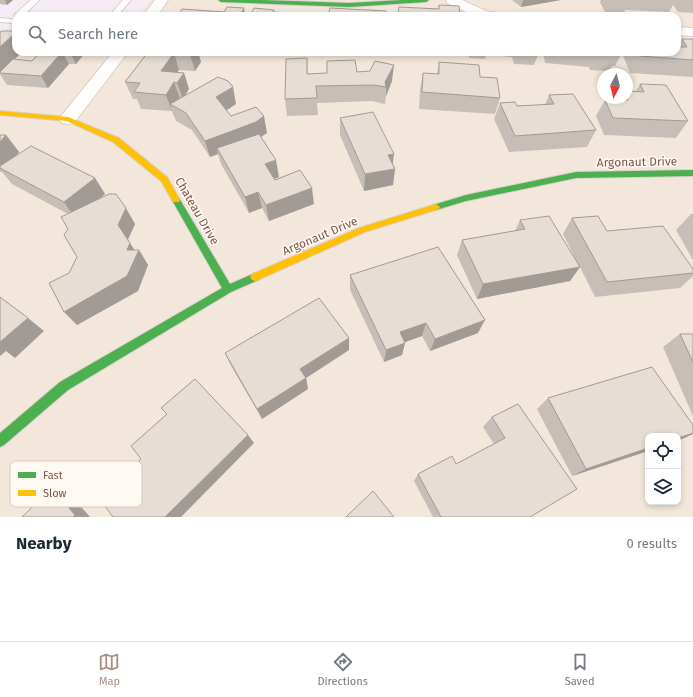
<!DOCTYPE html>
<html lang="en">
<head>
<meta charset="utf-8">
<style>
  :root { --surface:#fff; --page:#f2f2f3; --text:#1f2937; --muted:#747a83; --line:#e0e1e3; --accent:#a98f83 }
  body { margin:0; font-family:"Fira Sans",sans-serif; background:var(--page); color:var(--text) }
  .controls { position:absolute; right:12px; bottom:12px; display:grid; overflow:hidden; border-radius:8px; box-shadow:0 2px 6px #0003 }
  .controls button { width:36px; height:36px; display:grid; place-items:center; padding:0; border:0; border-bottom:1px solid var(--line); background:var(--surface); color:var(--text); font:20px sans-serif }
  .compass { position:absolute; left:597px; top:68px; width:36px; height:36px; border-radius:50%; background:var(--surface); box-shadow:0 2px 6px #0003; rotate:187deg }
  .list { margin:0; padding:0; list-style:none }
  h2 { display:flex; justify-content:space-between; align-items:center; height:52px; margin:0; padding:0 16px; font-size:17px }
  h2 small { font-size:13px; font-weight:400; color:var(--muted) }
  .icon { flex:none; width:22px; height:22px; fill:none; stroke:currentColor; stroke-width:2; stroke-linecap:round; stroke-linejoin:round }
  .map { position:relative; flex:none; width:693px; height:517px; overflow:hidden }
  .search { position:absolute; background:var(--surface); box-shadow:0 2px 6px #0003; left:12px; right:12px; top:12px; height:44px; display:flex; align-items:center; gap:10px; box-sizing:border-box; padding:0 14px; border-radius:12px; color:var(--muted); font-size:15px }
  .sheet { height:124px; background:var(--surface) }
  nav { display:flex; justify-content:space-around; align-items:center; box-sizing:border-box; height:56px; border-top:1px solid var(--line); background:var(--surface); font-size:11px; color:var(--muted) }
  nav a { display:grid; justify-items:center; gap:2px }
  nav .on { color:var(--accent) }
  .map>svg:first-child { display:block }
  .residential { fill:#f3e7dc; fill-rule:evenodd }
  .education { fill:#f6ecf5 }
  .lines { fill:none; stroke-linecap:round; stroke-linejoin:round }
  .lane-casing { stroke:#d9d0ca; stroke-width:2 }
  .street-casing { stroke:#d9d0ca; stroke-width:2 }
  .fast-casing { stroke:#dad0ca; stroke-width:2 }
  .slow-casing { stroke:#dad0ca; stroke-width:2 }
  .lane { fill:#fefdfc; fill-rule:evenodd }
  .street { fill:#fefdfc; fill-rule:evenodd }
  .fast { fill:#4caf50; fill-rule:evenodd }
  .slow { fill:#ffc107; fill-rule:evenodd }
  .wall { fill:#c7beb7 }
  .shaded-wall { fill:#a29b95 }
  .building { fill:#e7ddd5; stroke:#a29b95 }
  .labels { text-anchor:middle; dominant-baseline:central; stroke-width:3; stroke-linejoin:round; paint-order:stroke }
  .street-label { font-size:12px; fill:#7e5849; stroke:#fff9f3 }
  .key { fill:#fff9f3; stroke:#d8c9c0; stroke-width:1 }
  .key-label { font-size:11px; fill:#7e5849 }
</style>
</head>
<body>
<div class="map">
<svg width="693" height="517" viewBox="0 0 693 517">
  <rect width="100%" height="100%" fill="#faf4ee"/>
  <!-- residential -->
  <path class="residential" d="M 0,0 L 693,0 L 693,517 L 0,517 ZM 16,16 L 677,16 L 677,52 L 16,52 ZM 603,74 L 627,74 L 627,98 L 603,98 ZM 648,436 L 678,436 L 678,502 L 648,502 Z"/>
  <!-- education -->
  <path class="education" d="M 0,0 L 151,0 L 138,16 L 16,16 L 16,39 L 0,38 Z"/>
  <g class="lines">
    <defs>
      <path id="lane" d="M 31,0 L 39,0 L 23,16 L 16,16 L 15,18 L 15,14 Z
        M 123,0 L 131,0 L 117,16 L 109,16 Z
        M 0,18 L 12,19 L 16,21 L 12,23 L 0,22 Z"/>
      <path id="street" d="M 155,0 L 168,0 L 157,16 L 143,16 Z
        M 446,0 L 462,0 L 486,11 L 496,13 L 498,16 L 475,16 L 447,3 Z
        M 677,27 L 693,28 L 693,36 L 677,35 Z
        M 113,52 L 128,52 L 74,123 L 68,124 L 62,123 L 59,119 L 62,115 Z"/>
      <path id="fast" d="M 218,0 L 262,0 L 349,3 L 402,0 L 429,0 L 426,2 L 349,7 L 221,2 Z
        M 693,170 L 693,176 L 576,178 L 466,201 L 436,210 L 432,207 L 433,205 L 466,195 L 576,172 Z
        M 176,197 L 179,198 L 230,284 L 255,273 L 258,274 L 260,277 L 258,280 L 231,292 L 68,390 L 4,445 L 0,447 L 0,433 L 60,382 L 222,288 L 172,200 Z"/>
      <path id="slow" d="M 0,111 L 68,117 L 119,138 L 167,177 L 180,200 L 179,202 L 173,202 L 161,181 L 113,142 L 67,121 L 0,115 Z
        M 436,204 L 440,207 L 439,209 L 365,232 L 258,280 L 255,281 L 252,280 L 250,277 L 252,274 L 359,228 Z"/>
    </defs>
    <!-- lane casing -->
    <use href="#lane" class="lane-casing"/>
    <!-- street casing -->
    <use href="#street" class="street-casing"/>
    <!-- fast casing -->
    <use href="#fast" class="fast-casing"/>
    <!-- slow casing -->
    <use href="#slow" class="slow-casing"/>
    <!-- lane -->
    <use href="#lane" class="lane"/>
    <!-- street -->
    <use href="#street" class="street"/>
    <!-- fast -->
    <use href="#fast" class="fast"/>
    <!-- slow -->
    <use href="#slow" class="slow"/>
  </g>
  <!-- wall -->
  <path class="wall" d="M 0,0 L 13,0 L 7,5 L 0,4 Z
    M 512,0 L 561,0 L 521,7 Z
    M 601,0 L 693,0 L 693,13 L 678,12 L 673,5 L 669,12 L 625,10 L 624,13 L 605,12 L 600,2 Z
    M 0,32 L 22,52 L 14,60 L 32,61 L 40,52 L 83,52 L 84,54 L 76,64 L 69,64 L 48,88 L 7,85 L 0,74 Z
    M 682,39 L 693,39 L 693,77 L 630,73 L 622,53 L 615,66 L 612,66 L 609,71 L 590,70 L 589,67 L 545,63 L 543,52 L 677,52 L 677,46 Z
    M 148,52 L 198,52 L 201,62 L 195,71 L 179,70 L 177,72 L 184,73 L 189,89 L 185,95 L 236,104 L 226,110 L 231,116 L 267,133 L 261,137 L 279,177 L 274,179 L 275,180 L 314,204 L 269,221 L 262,208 L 249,213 L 221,164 L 218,154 L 210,157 L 192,130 L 176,121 L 172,111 L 141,109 L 137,99 L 133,99 L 125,82 Z
    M 469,52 L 539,52 L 534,65 L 514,64 L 512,57 L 486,55 L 485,59 L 469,58 Z
    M 307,58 L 308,74 L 357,72 L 392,81 L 386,96 L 385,104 L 372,101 L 317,103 L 318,115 L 287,116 L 285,99 Z
    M 439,62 L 480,77 L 500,98 L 495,114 L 419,109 L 420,90 L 423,73 L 437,74 Z
    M 640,84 L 688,121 L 676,138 L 604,135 L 596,116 L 605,100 L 618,100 L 619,98 L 627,98 L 636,91 Z
    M 549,95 L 596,130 L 587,147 L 509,152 L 494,119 L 500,103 L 517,106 L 545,105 Z
    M 340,118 L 393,165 L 395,169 L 393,185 L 364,191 L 340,135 Z
    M 0,135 L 6,135 L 19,152 L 15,156 L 95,178 L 105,194 L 99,199 L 135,224 L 128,240 L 134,250 L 139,250 L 148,265 L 138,291 L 77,325 L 69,273 L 77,257 L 68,214 L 12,184 L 2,172 L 0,172 Z
    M 691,214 L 693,214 L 693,260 L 676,230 Z
    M 572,218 L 607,231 L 693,269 L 693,276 L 680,288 L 595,297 L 580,267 L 570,281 L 477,299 L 457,255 L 462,240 L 515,231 L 520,220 L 576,260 L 563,234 Z
    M 350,275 L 478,333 L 430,351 L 422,336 L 405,342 L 402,355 L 384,362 L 350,290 Z
    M 680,334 L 693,334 L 693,416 L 663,347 Z
    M 349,350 L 306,378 L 308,389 L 262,419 L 231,366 L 225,353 Z
    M 548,398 L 648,451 L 572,476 L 537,409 Z
    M 518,404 L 530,517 L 433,517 L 414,481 L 418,474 L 456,464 L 494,444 L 483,427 L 492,417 Z"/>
  <!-- shaded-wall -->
  <path class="shaded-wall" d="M 5,0 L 13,0 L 7,5 Z
    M 523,0 L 561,0 L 521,7 Z
    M 244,8 L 245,16 L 240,16 Z
    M 16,32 L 16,52 L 22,52 L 0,73 L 0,47 Z
    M 62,52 L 69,64 L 48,88 L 41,76 Z
    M 70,52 L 83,52 L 84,54 L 76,64 Z
    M 192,52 L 198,52 L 201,62 L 195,71 L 190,55 Z
    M 174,53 L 179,70 L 167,87 L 161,71 Z
    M 394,65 L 392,81 L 386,96 L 386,87 L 385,82 Z
    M 184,73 L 189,89 L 183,99 L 177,83 Z
    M 174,82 L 180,99 L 170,104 L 172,112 L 166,95 Z
    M 233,87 L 236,104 L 221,114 L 216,97 Z
    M 264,116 L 267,133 L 259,138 L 217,148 L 218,154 L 210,157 L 205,141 Z
    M 6,135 L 19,152 L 4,170 L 0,168 L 0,142 Z
    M 394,154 L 392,169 L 395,169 L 393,185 L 364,191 L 365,174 L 388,155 Z
    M 276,160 L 279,177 L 268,181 L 265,164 Z
    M 95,178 L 105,194 L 75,218 L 64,202 Z
    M 312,188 L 314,204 L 269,221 L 266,205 Z
    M 258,192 L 262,208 L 249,213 L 245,197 Z
    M 126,208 L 135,224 L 127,241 L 118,225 Z
    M 130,243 L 137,254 L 139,250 L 148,265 L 138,291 L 77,325 L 64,312 L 127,250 Z
    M 580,267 L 570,281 L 477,299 L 483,284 Z
    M 28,318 L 44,331 L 15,358 L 6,351 L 0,356 L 0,342 Z
    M 485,320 L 478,333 L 430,351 L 435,339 Z
    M 426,323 L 422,336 L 397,345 L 400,332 Z
    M 349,338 L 349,350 L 306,378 L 308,389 L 262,419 L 257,409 L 300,369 Z
    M 405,343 L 402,355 L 384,362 L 386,350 Z
    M 693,433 L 693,434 L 678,441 L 678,438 Z
    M 248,435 L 254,443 L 181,517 L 165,517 Z
    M 648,448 L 648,451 L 572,476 L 586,469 Z
    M 52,488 L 70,494 L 90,517 L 73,517 Z"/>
  <!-- building -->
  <path class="building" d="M 439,5 L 459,6 L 460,16 L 398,16 L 399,7 L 439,9 Z
    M 227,7 L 244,8 L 240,16 L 177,16 L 182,9 L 224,12 Z
    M 254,8 L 274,10 L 273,12 L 316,15 L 316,16 L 250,16 Z
    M 330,8 L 386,11 L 385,16 L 328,16 Z
    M 2,31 L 16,31 L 16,32 L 0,47 L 0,32 Z
    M 682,39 L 693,39 L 693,60 L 640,56 L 638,52 L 677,52 L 677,47 L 687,47 Z
    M 40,52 L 62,52 L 41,76 L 0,73 L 0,72 L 13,59 L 32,61 Z
    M 148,52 L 192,52 L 190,55 L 174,53 L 161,71 L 184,73 L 177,83 L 174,82 L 166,95 L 134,92 L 140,83 L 125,82 Z
    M 598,52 L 616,52 L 617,54 L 598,53 Z
    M 307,58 L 307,74 L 327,73 L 327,61 L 355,60 L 357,72 L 370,71 L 375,61 L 394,65 L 385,82 L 386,87 L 373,85 L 316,86 L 317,98 L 285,99 L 286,59 Z
    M 439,62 L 479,65 L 480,77 L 497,78 L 500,98 L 422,92 L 423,73 L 439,74 Z
    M 218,77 L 228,81 L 233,87 L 216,97 L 231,116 L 256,107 L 264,116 L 256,122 L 205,141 L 186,113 L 170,104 Z
    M 640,84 L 666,85 L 688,121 L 613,118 L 605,100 L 628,100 L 627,98 L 627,91 L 644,92 Z
    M 573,94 L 596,130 L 515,136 L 500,103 L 515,102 L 517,106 L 554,104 L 549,95 Z
    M 373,112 L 394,154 L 388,155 L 395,169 L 365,174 L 340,118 Z
    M 259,134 L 276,160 L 265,164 L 275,180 L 300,170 L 312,188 L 266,205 L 258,192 L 245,197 L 217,148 Z
    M 0,135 L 6,135 L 0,142 Z
    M 31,146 L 95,178 L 64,202 L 0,168 L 0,166 Z
    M 109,194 L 116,194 L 126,208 L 118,225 L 130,243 L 127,250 L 139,250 L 127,276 L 64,312 L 49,283 L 69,273 L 77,257 L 64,235 L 68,229 L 61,217 Z
    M 549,216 L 580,267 L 483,284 L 462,240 L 525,229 L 520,220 Z
    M 598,216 L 607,231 L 663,226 L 693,269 L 693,273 L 607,282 L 572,218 Z
    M 438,247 L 485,320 L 435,339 L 426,323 L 400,332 L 405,343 L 386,350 L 350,275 Z
    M 0,297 L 28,318 L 0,342 Z
    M 319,298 L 349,338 L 300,369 L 306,378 L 257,409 L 225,353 Z
    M 680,334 L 693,334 L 693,362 Z
    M 652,367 L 693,425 L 693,433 L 678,438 L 678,436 L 648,436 L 648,448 L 586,469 L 548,398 Z
    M 195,379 L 248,435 L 165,517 L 113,517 L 99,498 L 141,459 L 131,446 L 167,414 L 161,408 Z
    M 518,404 L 577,489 L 530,517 L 441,517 L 418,474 L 452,456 L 456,464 L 505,438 L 492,417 Z
    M 52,488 L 75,515 L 73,517 L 22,517 Z
    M 373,491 L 394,517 L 346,517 Z"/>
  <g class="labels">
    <!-- street labels -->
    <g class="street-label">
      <text transform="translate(637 162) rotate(-1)">Argonaut Drive</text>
      <text transform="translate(197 211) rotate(60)">Chateau Drive</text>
      <text transform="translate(320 236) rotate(-23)">Argonaut Drive</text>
    </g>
  </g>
  <!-- legend -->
  <rect x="10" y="461" width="132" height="46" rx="6" class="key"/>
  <rect x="18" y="472" width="18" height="6" fill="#4caf50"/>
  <rect x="18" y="490" width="18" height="6" fill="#ffc107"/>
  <g class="key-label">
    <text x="43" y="479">Fast</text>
    <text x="43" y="497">Slow</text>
  </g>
</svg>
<div class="controls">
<button><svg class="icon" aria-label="locate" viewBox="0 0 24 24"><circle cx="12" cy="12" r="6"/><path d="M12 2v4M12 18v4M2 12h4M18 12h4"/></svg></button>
<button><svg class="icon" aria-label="layers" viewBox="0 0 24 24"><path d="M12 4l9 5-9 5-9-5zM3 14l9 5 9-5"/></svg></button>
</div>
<svg class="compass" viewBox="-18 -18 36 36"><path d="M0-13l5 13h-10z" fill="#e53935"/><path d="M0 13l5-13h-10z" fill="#747a83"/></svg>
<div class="search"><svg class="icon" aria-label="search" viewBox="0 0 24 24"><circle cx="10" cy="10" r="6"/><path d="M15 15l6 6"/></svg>Search here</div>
</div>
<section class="sheet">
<h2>Nearby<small>0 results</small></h2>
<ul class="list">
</ul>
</section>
<nav>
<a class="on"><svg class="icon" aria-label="map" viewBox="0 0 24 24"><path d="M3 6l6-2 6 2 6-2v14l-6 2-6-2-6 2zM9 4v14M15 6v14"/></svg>Map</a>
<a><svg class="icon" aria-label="directions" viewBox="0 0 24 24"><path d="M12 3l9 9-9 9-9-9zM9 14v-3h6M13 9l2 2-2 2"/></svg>Directions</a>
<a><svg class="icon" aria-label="saved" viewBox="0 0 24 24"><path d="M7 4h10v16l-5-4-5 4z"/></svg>Saved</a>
</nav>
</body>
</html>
